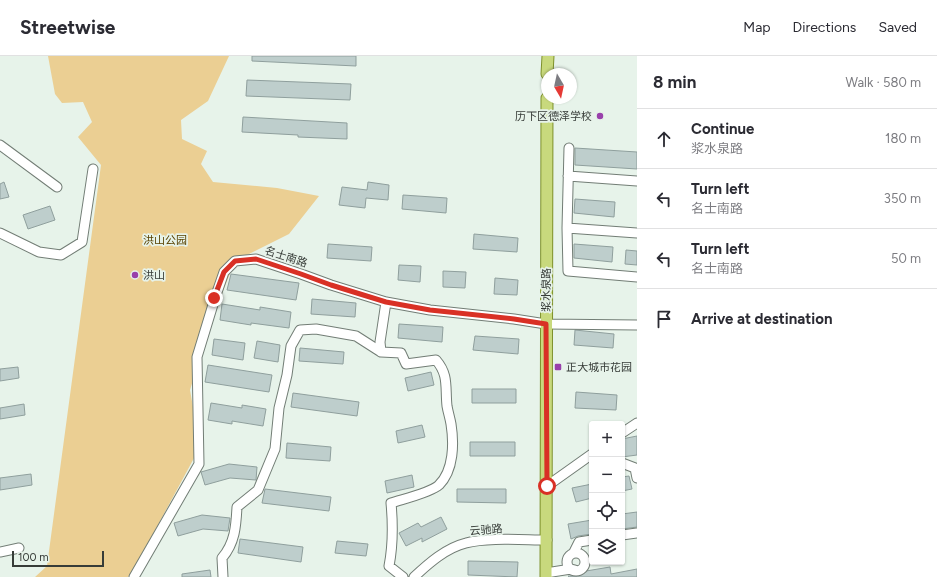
<!DOCTYPE html>
<html lang="en">
<head>
<meta charset="utf-8">
<style>
  :root { --surface:#fff; --page:#f2f2f3; --text:#2b2b33; --muted:#7c7c81; --line:#e1e1e2 }
  body { margin:0; font-family:Figtree,"Noto Sans SC",sans-serif; background:var(--page); color:var(--text) }
  .controls { position:absolute; right:12px; bottom:12px; display:grid; overflow:hidden; border-radius:4px; box-shadow:0 1px 3px #0004 }
  .controls button { width:36px; height:36px; display:grid; place-items:center; padding:0; border:0; border-bottom:1px solid var(--line); background:var(--surface); color:var(--text); font:20px sans-serif }
  .compass { position:absolute; left:541px; top:12px; width:36px; height:36px; border-radius:50%; background:var(--surface); box-shadow:0 1px 3px #0004; rotate:171deg }
  .scale { position:absolute; left:12px; bottom:10px; width:92px; box-sizing:border-box; padding-left:4px; border:2px solid #373c38; border-top:0; font-size:11px; line-height:14px; white-space:nowrap; color:#373c38; -webkit-text-stroke:3px #e7f3ea; paint-order:stroke }
  .stop { position:absolute; width:12px; height:12px; margin:-9px; border:3px solid #d93025; border-radius:50%; background:#fff }
  .stop.end { background:#d93025; border-color:#fff; box-shadow:0 1px 4px #0008 }
  .list { margin:0; padding:0; list-style:none }
  h2 { display:flex; justify-content:space-between; align-items:center; height:52px; margin:0; padding:0 16px; font-size:17px }
  h2 small { font-size:13px; font-weight:400; color:var(--muted) }
  .list li { display:grid; grid-template-columns:26px 1fr auto; gap:12px; align-items:center; box-sizing:border-box; height:60px; padding:0 16px; border-top:1px solid var(--line) }
  .list b { display:block; font-size:15px; white-space:nowrap }
  .list p { margin:0; font-size:13px; white-space:nowrap; color:var(--muted) }
  .list em { font-size:13px; font-style:normal; color:var(--muted) }
  .icon { flex:none; width:22px; height:22px; fill:none; stroke:currentColor; stroke-width:2; stroke-linecap:round; stroke-linejoin:round }
  .map { position:relative; flex:none; width:637px; height:521px; overflow:hidden }
  header { display:flex; align-items:center; gap:24px; box-sizing:border-box; height:56px; padding:0 20px; background:var(--surface); border-bottom:1px solid var(--line) }
  header strong { font-size:19px }
  nav { display:flex; gap:22px; margin-inline-start:auto; font-size:14px }
  main { display:flex }
  aside { flex:1; background:var(--surface) }
  .map>svg:first-child { display:block }
  .green { fill:#ebcf93 }
  .building { fill:#bececc; stroke:#8f9f9d }
  .lines { fill:none; stroke-linecap:round; stroke-linejoin:round }
  .minor-casing { stroke:#727d75; stroke-width:11 }
  .major-casing { stroke:#7e912c; stroke-width:13 }
  .minor { stroke:#fff; stroke-width:9 }
  .major { stroke:#c8d97d; stroke-width:11 }
  .route { stroke:#d93025; stroke-width:5 }
  .poi-dot { fill:#9940ab; stroke:#e7f3ea; stroke-width:1.5 }
  .labels { text-anchor:middle; dominant-baseline:central; stroke-width:3.5; stroke-linejoin:round; paint-order:stroke }
  .poi-label { font-size:11px; fill:#373c38; stroke:#e7f3ea; text-anchor:start }
  .park-label { font-size:11px; fill:#594200; stroke:#e7f3ea }
  .street-label { font-size:11px; fill:#373c38; stroke:#e7f3ea }
</style>
</head>
<body>
<header>
<strong>Streetwise</strong>
<nav><a>Map</a><a>Directions</a><a>Saved</a></nav>
</header>
<main>
<div class="map">
<svg width="637" height="521" viewBox="0 0 637 521">
  <rect width="100%" height="100%" fill="#e7f3ea"/>
  <!-- green -->
  <path class="green" d="M 48,0 L 229,0 L 208,45 L 181,64 L 182,83 L 207,95 L 201,108 L 213,126 L 277,132 L 319,140 L 289,178 L 235,205 L 211,265 L 190,334 L 200,391 L 132,517 L 128,521 L 35,521 L 47,510 L 101,109 L 78,81 L 92,66 L 83,46 L 62,47 L 55,38 Z"/>
  <!-- building -->
  <path class="building" d="M 252,0 L 356,0 L 356,10 L 252,5 Z
    M 247,24 L 351,28 L 350,44 L 246,40 Z
    M 243,61 L 347,67 L 347,83 L 298,81 L 298,79 L 242,76 Z
    M 575,92 L 637,96 L 637,113 L 575,109 Z
    M 4,126 L 9,141 L 0,143 L 0,128 Z
    M 368,126 L 389,129 L 388,144 L 366,142 L 365,152 L 339,149 L 342,131 L 367,134 Z
    M 403,139 L 447,142 L 446,157 L 402,153 Z
    M 575,143 L 615,146 L 614,161 L 574,157 Z
    M 50,150 L 55,164 L 28,173 L 23,159 Z
    M 474,178 L 518,182 L 517,196 L 473,193 Z
    M 328,188 L 372,191 L 371,205 L 327,202 Z
    M 574,188 L 613,191 L 612,206 L 574,202 Z
    M 626,194 L 637,195 L 637,209 L 625,208 Z
    M 399,209 L 421,210 L 420,226 L 398,224 Z
    M 443,215 L 466,216 L 465,232 L 443,231 Z
    M 231,218 L 299,227 L 296,244 L 227,234 Z
    M 495,222 L 518,224 L 517,239 L 494,238 Z
    M 312,243 L 356,247 L 355,261 L 311,258 Z
    M 222,248 L 260,254 L 260,251 L 291,256 L 289,272 L 251,267 L 251,269 L 220,264 Z
    M 399,268 L 443,271 L 442,286 L 398,282 Z
    M 575,274 L 614,278 L 613,292 L 574,289 Z
    M 475,280 L 519,283 L 518,298 L 473,294 Z
    M 214,283 L 245,287 L 243,304 L 212,299 Z
    M 257,285 L 280,289 L 278,306 L 254,302 Z
    M 300,292 L 344,296 L 343,308 L 299,305 Z
    M 208,309 L 272,319 L 269,336 L 205,326 Z
    M 18,311 L 19,322 L 0,325 L 0,313 Z
    M 431,316 L 434,329 L 408,335 L 405,322 Z
    M 472,333 L 516,333 L 516,347 L 472,347 Z
    M 576,336 L 617,339 L 616,354 L 575,352 Z
    M 293,337 L 359,346 L 357,360 L 291,351 Z
    M 211,347 L 242,352 L 242,349 L 266,353 L 263,370 L 232,365 L 232,368 L 208,364 Z
    M 24,348 L 25,359 L 0,363 L 0,352 Z
    M 422,369 L 425,381 L 398,387 L 396,375 Z
    M 637,380 L 637,399 L 622,401 L 622,383 Z
    M 470,386 L 515,386 L 515,400 L 470,400 Z
    M 287,387 L 331,391 L 330,405 L 286,402 Z
    M 229,408 L 257,411 L 256,424 L 230,422 L 205,429 L 201,416 Z
    M 31,418 L 32,429 L 0,434 L 0,422 Z
    M 412,419 L 414,431 L 387,437 L 385,425 Z
    M 629,420 L 632,433 L 622,435 L 622,421 Z
    M 592,428 L 592,442 L 576,446 L 572,432 Z
    M 265,433 L 331,441 L 329,455 L 262,447 Z
    M 457,433 L 506,433 L 506,447 L 457,446 Z
    M 637,456 L 637,471 L 622,473 L 622,458 Z
    M 202,459 L 230,462 L 228,475 L 203,473 L 178,480 L 174,467 Z
    M 441,461 L 447,473 L 422,486 L 422,482 L 406,490 L 399,477 L 418,467 L 421,471 Z
    M 592,464 L 592,478 L 578,480 L 571,483 L 568,468 Z
    M 240,483 L 303,491 L 301,506 L 238,497 Z
    M 337,485 L 368,488 L 366,500 L 335,497 Z
    M 468,505 L 518,506 L 517,521 L 468,519 Z
    M 610,511 L 611,518 L 637,513 L 637,521 L 569,521 L 568,520 L 577,520 L 580,516 Z
    M 210,514 L 211,521 L 182,521 L 182,518 Z"/>
  <g class="lines">
    <defs>
      <path id="minor" d="M 0,89 L 57,131
        M 569,92 L 567,172 L 637,177
        M 568,120 L 637,125
        M 567,172 L 568,215 L 637,221
        M 0,177 L 39,196 L 61,199 L 82,186 L 93,113
        M 386,246 L 380,286 L 381,296 L 401,297 L 406,308 L 436,304 C 449,319 445,331 447,350 C 448,356 450,362 451,368 C 454,387 454,414 439,429 C 430,437 403,443 391,447 C 393,468 393,489 389,510 L 403,521
        M 622,377 L 637,367
        M 622,407 L 635,412 L 637,422
        M 547,430 L 592,398
        M 622,479 L 637,477
        M 0,496 L 19,492
        M 574,496 L 579,486 L 592,484
        M567 506a9 9 0 1 1 18 0a9 9 0 1 1-18 0Z
        M 546,517 L 571,513 L 575,514
        M 134,521 L 199,408 L 197,301 L 215,242 L 224,216 L 235,205 L 256,203 L 301,218 L 331,229 L 386,246 L 430,254 L 514,263 L 546,268 L 637,269
        M 223,521 L 222,502 C 235,487 236,470 237,451 L 258,434 L 275,393 L 279,352 L 287,319 L 291,290 L 300,274 L 316,273 L 356,280 L 381,296
        M 414,521 C 429,507 446,492 466,487 C 487,481 524,484 547,484"/>
      <path id="major" d="M 547,18 L 548,0
        M 546,521 L 547,42"/>
    </defs>
    <!-- minor casing -->
    <use href="#minor" class="minor-casing"/>
    <!-- major casing -->
    <use href="#major" class="major-casing"/>
    <!-- minor -->
    <use href="#minor" class="minor"/>
    <!-- major -->
    <use href="#major" class="major"/>
  </g>
  <g class="lines">
    <!-- route -->
    <path class="route" d="M 214,242 L 224,216 L 235,205 L 256,203 L 301,218 L 331,229 L 386,246 L 430,254 L 514,263 L 546,268 L 547,430"/>
  </g>
  <!-- markers -->
  <g class="poi-dot">
    <circle cx="600" cy="60" r="4"/>
    <circle cx="135" cy="219" r="4"/>
    <rect x="554" y="307" width="8" height="8" rx="2"/>
  </g>
  <g class="labels">
    <!-- poi labels -->
    <g class="poi-label">
      <text x="592" y="60" text-anchor="end">历下区德泽学校</text>
      <text x="143" y="219">洪山</text>
      <text x="566" y="311">正大城市花园</text>
    </g>
    <!-- park labels -->
    <g class="park-label">
      <text x="165" y="184">洪山公园</text>
    </g>
    <!-- street labels -->
    <g class="street-label">
      <text transform="translate(286 201) rotate(18)">名士南路</text>
      <text transform="translate(546 234) rotate(-90)">浆水泉路</text>
      <text transform="translate(486 474) rotate(-4)">云驰路</text>
    </g>
  </g>
</svg>
<div class="controls">
<button>+</button>
<button>−</button>
<button><svg class="icon" aria-label="locate" viewBox="0 0 24 24"><circle cx="12" cy="12" r="6"/><path d="M12 2v4M12 18v4M2 12h4M18 12h4"/></svg></button>
<button><svg class="icon" aria-label="layers" viewBox="0 0 24 24"><path d="M12 4l9 5-9 5-9-5zM3 14l9 5 9-5"/></svg></button>
</div>
<svg class="compass" viewBox="-18 -18 36 36"><path d="M0-13l5 13h-10z" fill="#e53935"/><path d="M0 13l5-13h-10z" fill="#7c7c81"/></svg>
<div class="scale">100 m</div>
<div class="stop" style="left:547px;top:430px"></div>
<div class="stop end" style="left:214px;top:242px"></div>
</div>
<aside>
<h2>8 min<small>Walk · 580 m</small></h2>
<ul class="list">
<li><svg class="icon" aria-label="ahead" viewBox="0 0 24 24"><path d="M12 20V5M6 11l6-6 6 6"/></svg><div><b>Continue</b><p>浆水泉路</p></div><em>180 m</em></li>
<li><svg class="icon" aria-label="left" viewBox="0 0 24 24"><path d="M17 20v-9H6M10 6l-5 5 5 5"/></svg><div><b>Turn left</b><p>名士南路</p></div><em>350 m</em></li>
<li><svg class="icon" aria-label="left" viewBox="0 0 24 24"><path d="M17 20v-9H6M10 6l-5 5 5 5"/></svg><div><b>Turn left</b><p>名士南路</p></div><em>50 m</em></li>
<li><svg class="icon" aria-label="arrive" viewBox="0 0 24 24"><path d="M6 21V4h12l-3 4 3 4H6"/></svg><div><b>Arrive at destination</b></div></li>
</ul>
</aside>
</main>
</body>
</html>
